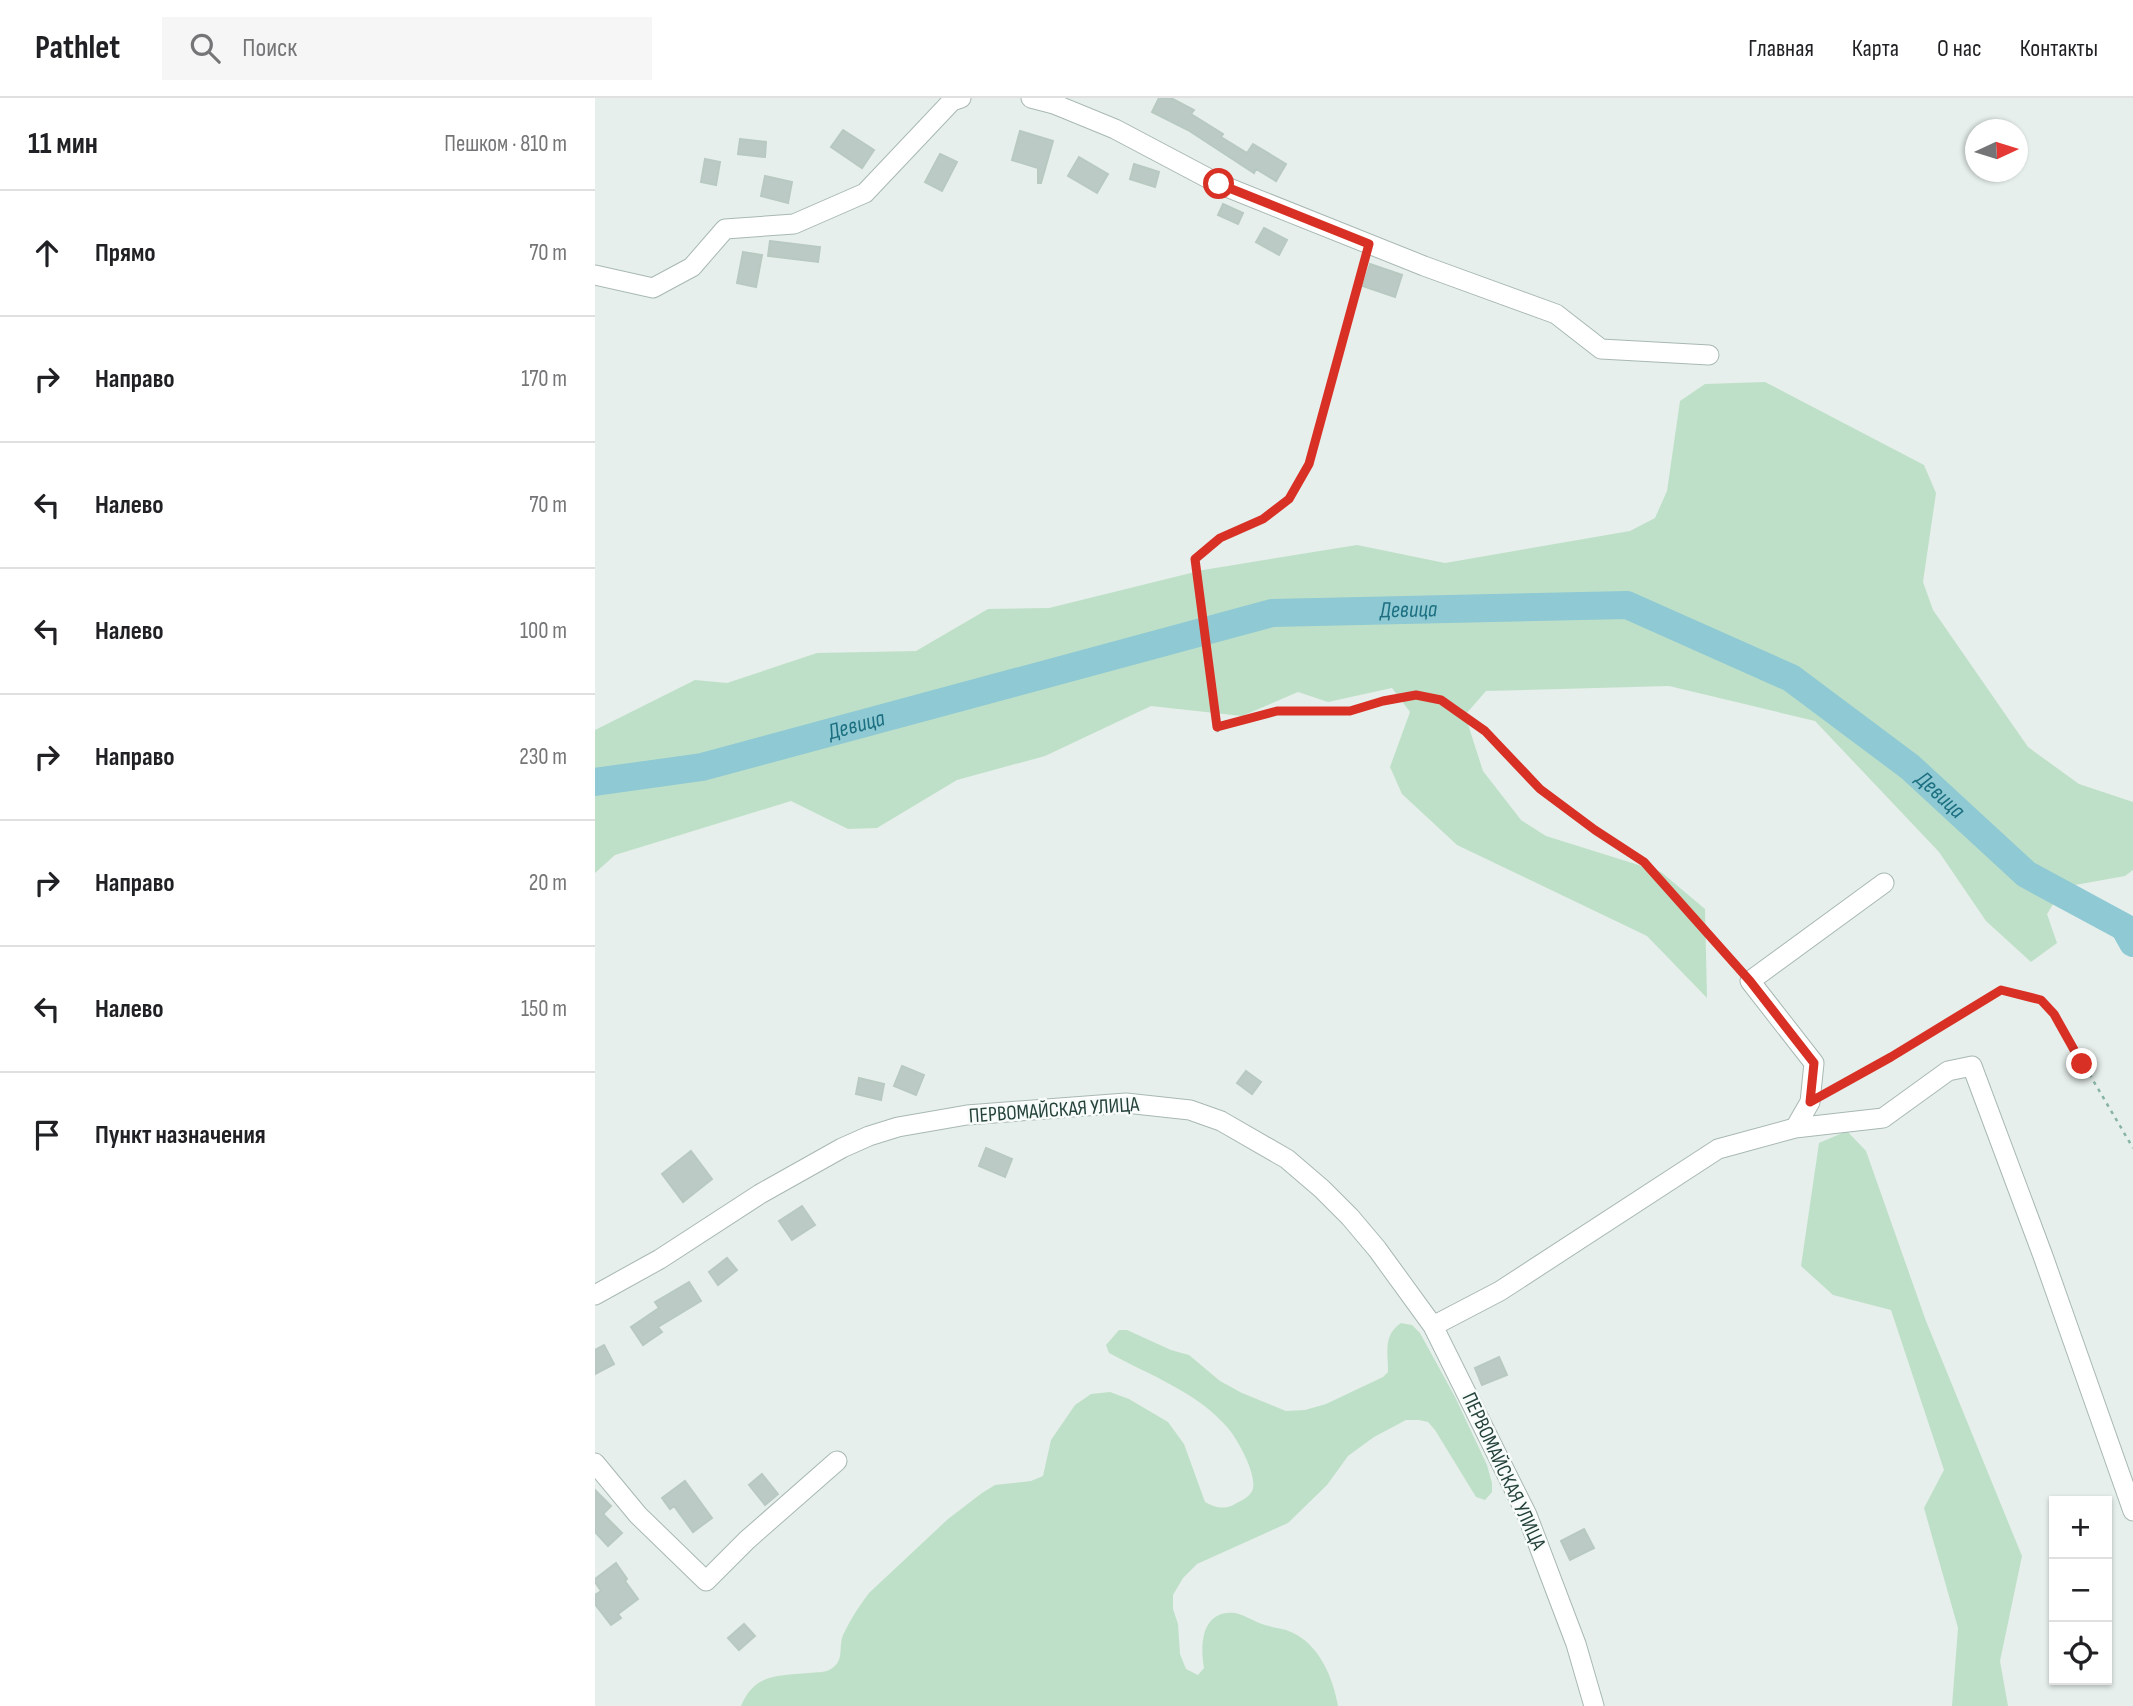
<!DOCTYPE html>
<html lang="ru">
<head>
<meta charset="utf-8">
<style>
  :root { --surface:#fff; --page:#f6f6f6; --text:#202124; --muted:#757577; --line:#e0e0e0 }
  body { margin:0; font-family:"Sofia Sans Condensed",sans-serif; background:var(--page); color:var(--text) }
  .controls { position:absolute; right:21px; bottom:21px; display:grid; overflow:hidden; border-radius:0px; box-shadow:0 2px 5px #0004 }
  .controls button { width:63px; height:63px; display:grid; place-items:center; padding:0; border:0; border-bottom:2px solid var(--line); background:var(--surface); color:var(--text); font:35px sans-serif }
  .compass { position:absolute; left:1370px; top:21px; width:63px; height:63px; border-radius:50%; background:var(--surface); box-shadow:0 2px 5px #0004; rotate:86deg }
  .stop { position:absolute; width:21px; height:21px; margin:-16px; border:5px solid #d93025; border-radius:50%; background:#fff }
  .stop.end { background:#d93025; border-color:#fff; box-shadow:0 2px 7px #0008 }
  .list { margin:0; padding:0; list-style:none }
  h2 { display:flex; justify-content:space-between; align-items:center; height:91px; margin:0; padding:0 28px; font-size:30px }
  h2 small { font-size:23px; font-weight:400; color:var(--muted) }
  .list li { display:grid; grid-template-columns:46px 1fr auto; gap:21px; align-items:center; box-sizing:border-box; height:126px; padding:0 28px; border-top:2px solid var(--line) }
  .list b { display:block; font-size:26px; white-space:nowrap }
  .list em { font-size:23px; font-style:normal; color:var(--muted) }
  .icon { flex:none; width:38px; height:38px; fill:none; stroke:currentColor; stroke-width:2; stroke-linecap:round; stroke-linejoin:round }
  .map { position:relative; flex:none; width:1538px; height:1608px; overflow:hidden }
  header { display:flex; align-items:center; gap:42px; box-sizing:border-box; height:98px; padding:0 35px; background:var(--surface); border-bottom:2px solid var(--line) }
  header strong { font-size:33px }
  nav { display:flex; gap:38px; margin-inline-start:auto; font-size:24px }
  .search { width:490px; height:63px; background:var(--page); display:flex; align-items:center; gap:18px; box-sizing:border-box; padding:0 24px; border-radius:0px; color:var(--muted); font-size:26px }
  main { display:flex }
  aside { flex:1; background:var(--surface) }
  .map>svg:first-child { display:block }
  .green { fill:#bfe0c8 }
  .lines { fill:none; stroke-linecap:round; stroke-linejoin:round }
  .river { stroke:#8ec9d4; stroke-width:28 }
  .building { fill:#bbcac4; stroke:#b8c9c2; stroke-width:2 }
  .minor-casing { stroke:#a8b8b2; stroke-width:21 }
  .path { stroke:#86b3a5; stroke-width:2.5; stroke-dasharray:3.5 5; stroke-linecap:butt }
  .minor { stroke:#fff; stroke-width:19 }
  .route { stroke:#d93025; stroke-width:9 }
  .labels { text-anchor:middle; dominant-baseline:central; stroke-width:5; stroke-linejoin:round; paint-order:stroke }
  .street-label { font-size:21px; fill:#24423a; stroke:#f7fbf9 }
  .water-label { font-size:23px; font-style:italic; fill:#1c6f80; stroke:#f7fbf9 }
</style>
</head>
<body>
<header>
<strong>Pathlet</strong>
<div class="search"><svg class="icon" aria-label="search" viewBox="0 0 24 24"><circle cx="10" cy="10" r="6"/><path d="M15 15l6 6"/></svg>Поиск</div>
<nav><a>Главная</a><a>Карта</a><a>О нас</a><a>Контакты</a></nav>
</header>
<main>
<aside>
<h2>11 мин<small>Пешком · 810 m</small></h2>
<ul class="list">
<li><svg class="icon" aria-label="ahead" viewBox="0 0 24 24"><path d="M12 20V5M6 11l6-6 6 6"/></svg><div><b>Прямо</b></div><em>70 m</em></li>
<li><svg class="icon" aria-label="right" viewBox="0 0 24 24"><path d="M7 20v-9h11M14 6l5 5-5 5"/></svg><div><b>Направо</b></div><em>170 m</em></li>
<li><svg class="icon" aria-label="left" viewBox="0 0 24 24"><path d="M17 20v-9H6M10 6l-5 5 5 5"/></svg><div><b>Налево</b></div><em>70 m</em></li>
<li><svg class="icon" aria-label="left" viewBox="0 0 24 24"><path d="M17 20v-9H6M10 6l-5 5 5 5"/></svg><div><b>Налево</b></div><em>100 m</em></li>
<li><svg class="icon" aria-label="right" viewBox="0 0 24 24"><path d="M7 20v-9h11M14 6l5 5-5 5"/></svg><div><b>Направо</b></div><em>230 m</em></li>
<li><svg class="icon" aria-label="right" viewBox="0 0 24 24"><path d="M7 20v-9h11M14 6l5 5-5 5"/></svg><div><b>Направо</b></div><em>20 m</em></li>
<li><svg class="icon" aria-label="left" viewBox="0 0 24 24"><path d="M17 20v-9H6M10 6l-5 5 5 5"/></svg><div><b>Налево</b></div><em>150 m</em></li>
<li><svg class="icon" aria-label="arrive" viewBox="0 0 24 24"><path d="M6 21V4h12l-3 4 3 4H6"/></svg><div><b>Пункт назначения</b></div></li>
</ul>
</aside>
<div class="map">
<svg width="1538" height="1608" viewBox="0 0 1538 1608">
  <rect width="100%" height="100%" fill="#e6efeb"/>
  <!-- green -->
  <path class="green" d="M 1170,284 L 1329,367 L 1341,395 L 1328,484 L 1338,512 L 1433,649 L 1484,686 L 1538,704 L 1538,772 L 1530,778 L 1469,789 L 1452,816 L 1462,845 L 1436,864 L 1391,823 L 1344,754 L 1220,623 L 1074,588 L 891,593 L 870,617 L 888,673 L 926,722 L 951,738 L 1066,774 L 1110,811 L 1112,900 L 1052,838 L 862,747 L 807,696 L 795,669 L 815,614 L 797,590 L 733,604 L 703,594 L 647,618 L 556,608 L 450,658 L 362,682 L 282,730 L 253,731 L 196,703 L 20,757 L 0,775 L 0,632 L 100,582 L 132,585 L 222,555 L 321,553 L 393,511 L 454,510 L 608,472 L 762,447 L 850,465 L 1035,433 L 1060,420 L 1072,393 L 1085,303 L 1110,286 Z
    M 1252,1033 L 1271,1053 L 1331,1223 L 1427,1458 L 1405,1563 L 1413,1608 L 1357,1608 L 1363,1530 L 1329,1410 L 1349,1372 L 1296,1212 L 1238,1197 L 1206,1168 L 1224,1045 Z
    M 806,1225 L 817,1227 L 825,1235 L 860,1299 L 892,1367 L 897,1385 L 897,1394 L 890,1402 L 881,1399 L 840,1332 L 833,1324 L 824,1322 L 811,1322 L 779,1339 L 753,1358 L 732,1387 L 693,1425 L 602,1466 L 588,1480 L 578,1497 L 578,1511 L 583,1526 L 585,1556 L 591,1571 L 603,1577 L 609,1570 C 605,1547 606,1512 640,1515 C 650,1517 660,1524 670,1527 C 679,1530 688,1530 696,1534 C 724,1546 738,1579 743,1608 L 146,1608 C 160,1575 183,1578 214,1575 C 221,1574 230,1575 236,1571 C 250,1562 243,1550 248,1537 C 255,1522 264,1508 274,1495 L 353,1421 L 387,1395 L 400,1387 L 436,1383 L 448,1378 L 456,1342 L 480,1307 L 496,1296 L 515,1294 L 534,1301 L 573,1324 L 589,1346 L 610,1404 C 620,1410 630,1412 640,1406 C 646,1403 654,1399 657,1393 C 664,1379 642,1340 632,1329 C 602,1294 554,1277 514,1255 L 511,1247 L 524,1232 L 532,1232 L 576,1252 L 594,1257 L 625,1283 L 647,1295 L 691,1313 L 710,1312 L 731,1306 L 788,1279 L 793,1274 C 793,1254 788,1237 806,1225 Z"/>
  <g class="lines">
    <!-- river -->
    <path class="river" id="s1" d="M 0,684 L 107,669 L 677,515 L 1032,507 L 1196,580 L 1315,669 L 1431,776 L 1529,829 L 1538,845"/>
  </g>
  <!-- building -->
  <path class="building" d="M 564,0 L 576,0 L 599,12 L 596,16 L 628,36 L 626,39 L 652,55 L 658,46 L 691,66 L 681,83 L 661,71 L 659,75 L 593,32 L 557,14 Z
    M 248,32 L 279,52 L 267,70 L 236,49 Z
    M 425,33 L 458,43 L 446,85 L 443,85 L 443,70 L 417,62 Z
    M 145,41 L 171,44 L 170,59 L 143,56 Z
    M 345,56 L 362,64 L 347,93 L 330,84 Z
    M 484,59 L 513,76 L 502,95 L 473,78 Z
    M 110,61 L 125,64 L 121,87 L 106,84 Z
    M 539,66 L 564,74 L 560,89 L 535,81 Z
    M 170,78 L 197,84 L 193,105 L 166,98 Z
    M 628,106 L 648,115 L 643,126 L 623,117 Z
    M 669,130 L 692,142 L 684,157 L 661,144 Z
    M 175,143 L 225,149 L 223,164 L 173,158 Z
    M 148,154 L 167,157 L 161,189 L 142,185 Z
    M 775,166 L 807,177 L 800,199 L 768,188 Z
    M 307,968 L 329,977 L 321,997 L 299,988 Z
    M 651,973 L 666,984 L 657,996 L 642,985 Z
    M 264,980 L 289,986 L 286,1002 L 261,996 Z
    M 391,1050 L 417,1061 L 410,1079 L 384,1068 Z
    M 96,1053 L 117,1081 L 88,1104 L 67,1076 Z
    M 207,1108 L 220,1127 L 197,1142 L 184,1123 Z
    M 132,1160 L 142,1172 L 123,1187 L 114,1174 Z
    M 94,1184 L 106,1203 L 63,1229 L 67,1234 L 48,1247 L 36,1229 L 64,1210 L 60,1204 Z
    M 9,1247 L 19,1266 L 0,1276 L 0,1252 Z
    M 904,1259 L 912,1277 L 887,1287 L 880,1270 Z
    M 167,1376 L 183,1396 L 170,1407 L 154,1387 Z
    M 90,1383 L 117,1420 L 98,1434 L 79,1408 L 75,1411 L 67,1400 Z
    M 0,1392 L 16,1408 L 8,1416 L 27,1435 L 13,1448 L 0,1434 Z
    M 989,1431 L 999,1450 L 975,1462 L 966,1443 Z
    M 21,1465 L 32,1481 L 30,1483 L 43,1501 L 23,1516 L 26,1520 L 16,1527 L 0,1506 L 0,1497 L 6,1493 L 0,1484 L 0,1481 Z
    M 149,1526 L 160,1538 L 144,1552 L 133,1540 Z"/>
  <g class="lines">
    <defs>
      <path id="minor" d="M 436,0 L 459,6 L 520,31 L 624,86 L 829,168 L 961,216 L 1006,251 L 1114,257
        M 0,177 L 58,190 L 97,169 L 130,131 L 199,126 L 270,95 L 357,3 L 366,0
        M 1200,1030 L 1215,1004 L 1219,965 L 1155,883 L 1289,785
        M 0,1197 L 65,1161 L 165,1096 L 247,1050 L 274,1038 L 303,1029 L 372,1017 L 531,1005 L 595,1012 L 626,1023 L 692,1061 L 727,1091 L 755,1119 L 782,1151 L 838,1228 L 932,1417 L 981,1546 L 999,1608
        M 838,1228 L 905,1193 L 1123,1051 L 1200,1030 L 1288,1020 L 1353,973 L 1377,968 L 1448,1158 L 1538,1413
        M 0,1365 L 43,1417 L 111,1483 L 152,1442 L 242,1363"/>
    </defs>
    <!-- minor casing -->
    <use href="#minor" class="minor-casing"/>
    <!-- path -->
    <path class="path" d="M 622,629 L 682,613 L 755,613 L 788,603 L 821,597 L 846,602 L 890,633 L 945,691 L 1000,732 L 1049,764 L 1143,871
      M 623,634 L 600,461 L 625,440 L 668,421 L 694,401 L 714,366 L 770,162
      M 1232,993 L 1296,959 L 1406,892 L 1446,902 L 1459,916 L 1538,1050"/>
    <!-- minor -->
    <use href="#minor" class="minor"/>
  </g>
  <g class="lines">
    <!-- route -->
    <path class="route" d="M 624,86 L 774,146 L 714,366 L 694,401 L 668,421 L 625,440 L 600,461 L 622,629 L 682,613 L 755,613 L 788,603 L 821,597 L 846,602 L 890,633 L 945,691 L 1000,732 L 1049,764 L 1155,883 L 1219,965 L 1215,1004 L 1296,959 L 1406,892 L 1446,902 L 1459,916 L 1487,966"/>
  </g>
  <g class="labels">
    <!-- street labels -->
    <g class="street-label">
      <text transform="translate(459 1012) rotate(-4)">ПЕРВОМАЙСКАЯ УЛИЦА</text>
      <text transform="translate(909 1373) rotate(65)">ПЕРВОМАЙСКАЯ УЛИЦА</text>
    </g>
    <!-- water labels -->
    <g class="water-label">
      <text stroke="none"><textPath href="#s1" startOffset="835">Девица</textPath></text>
      <text stroke="none"><textPath href="#s1" startOffset="268">Девица</textPath></text>
      <text stroke="none"><textPath href="#s1" startOffset="1423">Девица</textPath></text>
    </g>
  </g>
</svg>
<div class="controls">
<button>+</button>
<button>−</button>
<button><svg class="icon" aria-label="locate" viewBox="0 0 24 24"><circle cx="12" cy="12" r="6"/><path d="M12 2v4M12 18v4M2 12h4M18 12h4"/></svg></button>
</div>
<svg class="compass" viewBox="-18 -18 36 36"><path d="M0-13l5 13h-10z" fill="#e53935"/><path d="M0 13l5-13h-10z" fill="#757577"/></svg>
<div class="stop" style="left:624px;top:86px"></div>
<div class="stop end" style="left:1487px;top:966px"></div>
</div>
</main>
</body>
</html>
